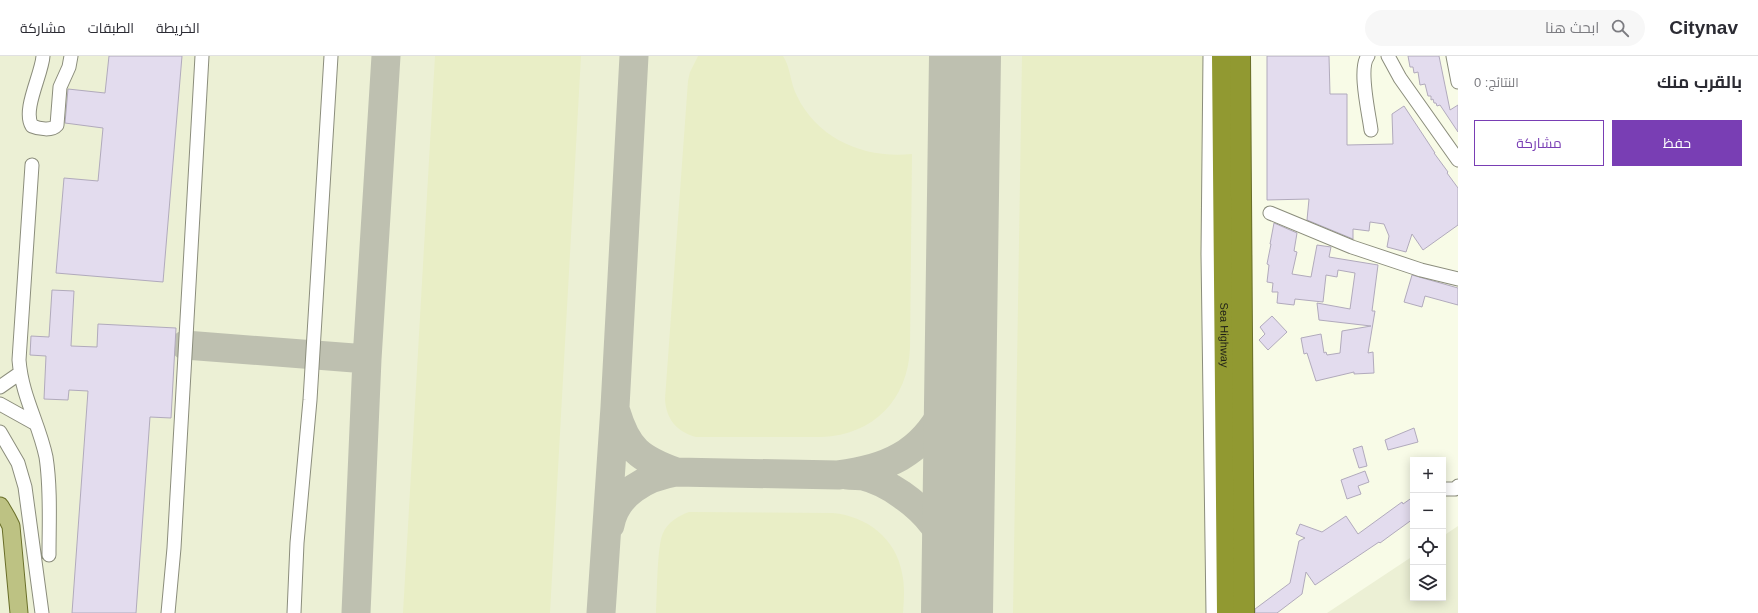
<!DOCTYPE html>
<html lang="ar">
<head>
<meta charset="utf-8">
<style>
  :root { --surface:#fff; --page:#f7f7f7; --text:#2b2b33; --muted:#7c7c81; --line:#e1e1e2; --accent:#793eb4 }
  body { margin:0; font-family:Arial,Cairo,sans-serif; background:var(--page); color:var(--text); direction:rtl }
  .controls { position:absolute; right:12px; bottom:12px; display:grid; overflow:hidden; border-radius:0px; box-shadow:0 2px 10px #0003 }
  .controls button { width:36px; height:36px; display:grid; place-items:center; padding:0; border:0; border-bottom:1px solid var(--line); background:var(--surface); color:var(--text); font:20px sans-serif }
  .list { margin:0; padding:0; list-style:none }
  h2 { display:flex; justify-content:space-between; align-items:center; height:52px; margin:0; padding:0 16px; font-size:17px }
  h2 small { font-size:13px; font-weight:400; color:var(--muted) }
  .actions { display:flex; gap:8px; padding:12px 16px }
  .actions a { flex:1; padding:9px 0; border:1px solid var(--accent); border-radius:0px; text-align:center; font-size:14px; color:var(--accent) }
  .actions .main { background:var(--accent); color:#fff }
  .icon { flex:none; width:22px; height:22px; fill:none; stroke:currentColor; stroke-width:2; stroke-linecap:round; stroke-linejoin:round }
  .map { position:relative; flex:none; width:1458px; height:557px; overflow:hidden; direction:ltr }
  header { display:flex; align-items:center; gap:24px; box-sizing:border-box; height:56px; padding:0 20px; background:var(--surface); border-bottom:1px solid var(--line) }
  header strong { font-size:19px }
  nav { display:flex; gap:22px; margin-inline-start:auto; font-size:14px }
  .search { width:280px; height:36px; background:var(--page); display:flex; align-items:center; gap:10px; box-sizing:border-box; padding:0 14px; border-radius:22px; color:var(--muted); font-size:15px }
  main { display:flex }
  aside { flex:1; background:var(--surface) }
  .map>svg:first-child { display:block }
  .built { fill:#ecf0d5 }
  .green { fill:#e9eec6 }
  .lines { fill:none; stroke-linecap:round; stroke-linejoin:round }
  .taxiway { stroke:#bec0b0; stroke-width:29 }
  .runway { stroke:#bec0b0; stroke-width:72 }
  .building { fill:#e3dcee; stroke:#b1aabc }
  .minor-casing { stroke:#8b8d7c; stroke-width:15 }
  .major-casing { stroke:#696e28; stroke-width:19 }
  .highway-casing { stroke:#696e28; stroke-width:22 }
  .minor { stroke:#fff; stroke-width:13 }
  .major { stroke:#bdc283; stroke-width:17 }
  .highway { stroke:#919931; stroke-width:20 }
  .labels { text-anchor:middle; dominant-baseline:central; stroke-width:3; stroke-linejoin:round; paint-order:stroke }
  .street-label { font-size:11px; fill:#1e1f18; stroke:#f8fbe7 }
</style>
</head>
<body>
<header>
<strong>Citynav</strong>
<div class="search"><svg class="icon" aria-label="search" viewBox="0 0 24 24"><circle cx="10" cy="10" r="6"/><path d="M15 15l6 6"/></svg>ابحث هنا</div>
<nav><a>الخريطة</a><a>الطبقات</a><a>مشاركة</a></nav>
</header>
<main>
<aside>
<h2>بالقرب منك<small>النتائج: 0</small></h2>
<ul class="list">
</ul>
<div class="actions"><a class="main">حفظ</a><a>مشاركة</a></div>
</aside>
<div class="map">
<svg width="1458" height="557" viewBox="0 0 1458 557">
  <rect width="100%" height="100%" fill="#f8fbe7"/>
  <!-- built -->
  <path class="built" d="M 0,0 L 1215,0 L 1219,557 L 0,557 Z
    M 1458,470 L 1458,557 L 1327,557 L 1413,500 L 1413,542 L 1443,542 L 1443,480 Z"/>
  <!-- green -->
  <path class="green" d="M 435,0 L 581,0 L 550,557 L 403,557 Z
    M 698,0 L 783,0 C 791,12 790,27 797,40 C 818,84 866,103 912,98 L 910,292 C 908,344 873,379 822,381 L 696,381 C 677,376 666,363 665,343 L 688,25 L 690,16 Z
    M 1022,0 L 1222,0 L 1222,557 L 1013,557 Z
    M 689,456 L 833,457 C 866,460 896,482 902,517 C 905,530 904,544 903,557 L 656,557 C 657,540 657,489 663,477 C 668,466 678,460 689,456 Z"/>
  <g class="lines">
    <!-- taxiway -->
    <path class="taxiway" d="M 945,0 L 964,44
      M 185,289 L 367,303
      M 616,356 C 627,393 640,403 676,416 L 838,419 C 886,413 921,398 944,353 C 948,346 954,338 955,331 C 959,314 959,296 961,279
      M 847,419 C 852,420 858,419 863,420 C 888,426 918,448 933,468 C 945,485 953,508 957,528
      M 610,469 C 616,437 646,421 676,416
      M 356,557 L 367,303 L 386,0
      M 601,557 L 615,351 L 634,0"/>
    <!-- runway -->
    <path class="runway" d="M 957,557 L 965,0"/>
  </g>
  <!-- building -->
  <path class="building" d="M 109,0 L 182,0 L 163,226 L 56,217 L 64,122 L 98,125 L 103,72 L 65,67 L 68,33 L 105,37 Z
    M 1267,0 L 1329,0 L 1330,38 L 1347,38 L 1347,89 L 1393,88 L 1392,58 L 1404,50 L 1435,97 L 1434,97 L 1448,116 L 1447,117 L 1458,132 L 1458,169 L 1423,194 L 1412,178 L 1406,196 L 1387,191 L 1389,180 L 1384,168 L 1370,166 L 1369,175 L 1353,173 L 1353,183 L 1307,164 L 1309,143 L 1267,144 Z
    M 1408,0 L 1439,0 L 1450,54 L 1458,49 L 1458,76 L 1440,49 L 1437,50 L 1436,47 L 1434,47 L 1433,43 L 1431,44 L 1431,40 L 1428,40 L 1425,28 L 1420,29 L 1418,16 L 1414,17 L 1413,11 L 1410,11 Z
    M 1274,167 L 1297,177 L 1294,195 L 1297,196 L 1292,218 L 1311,221 L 1317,189 L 1331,191 L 1329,201 L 1378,209 L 1372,255 L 1375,255 L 1368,297 L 1373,296 L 1374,317 L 1354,318 L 1354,316 L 1316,325 L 1307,297 L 1304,298 L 1301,282 L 1321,278 L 1324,297 L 1326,296 L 1327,299 L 1340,297 L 1342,275 L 1371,270 L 1319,264 L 1317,247 L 1350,253 L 1355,217 L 1338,214 L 1337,221 L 1326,219 L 1323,246 L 1295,243 L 1294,249 L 1277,247 L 1278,236 L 1272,236 L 1273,227 L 1267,226 L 1269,209 L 1267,208 L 1271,188 L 1270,188 Z
    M 1412,219 L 1458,232 L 1458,249 L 1425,240 L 1422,251 L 1404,246 Z
    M 52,234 L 74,235 L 71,290 L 97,291 L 98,268 L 176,272 L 171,362 L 150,361 L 136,557 L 72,557 L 88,335 L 69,334 L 68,344 L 44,343 L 46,300 L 30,299 L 31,280 L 49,281 Z
    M 1272,260 L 1287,276 L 1268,294 L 1259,284 L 1265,278 L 1260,271 Z
    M 1414,372 L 1418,386 L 1388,394 L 1385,384 Z
    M 1362,390 L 1367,410 L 1359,412 L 1353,393 Z
    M 1365,415 L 1369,426 L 1358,430 L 1361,438 L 1347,443 L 1341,424 Z
    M 1413,441 L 1413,463 L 1395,476 L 1380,487 L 1379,486 L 1315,529 L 1306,516 L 1302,538 L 1277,557 L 1255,557 L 1255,553 L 1290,527 L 1299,485 L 1305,482 L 1296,478 L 1300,468 L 1322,476 L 1346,460 L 1358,478 L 1402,446 L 1403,448 Z"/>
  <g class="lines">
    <defs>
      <path id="minor" d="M 43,0 C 42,18 22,54 32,70 C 39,73 52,75 57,69 L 60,31 L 69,11 L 71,0
        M 1210,0 L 1208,198 L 1213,557
        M 1368,0 C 1358,12 1369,58 1371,74
        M 1388,0 L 1400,22 L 1458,104
        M 1453,0 L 1458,26
        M 32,109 L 19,304 C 22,341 39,367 46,401 C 51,433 49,467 49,499
        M 1270,157 L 1352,191 L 1421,214 L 1458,223
        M 0,331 L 20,317
        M 0,348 L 36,368
        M 0,376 L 18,407 L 25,431 L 42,557
        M 1443,433 L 1455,433 L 1458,430
        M 168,557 L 174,492 L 202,0
        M 294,557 L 297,487 L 310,344 L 331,0"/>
      <path id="major" d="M 0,450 L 7,462 L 11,470 L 19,557"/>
      <g id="highway">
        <path id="s1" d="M 1222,0 L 1227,557"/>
        <path d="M 1240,0 L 1244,557"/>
      </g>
    </defs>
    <!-- minor casing -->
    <use href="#minor" class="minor-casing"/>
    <!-- major casing -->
    <use href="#major" class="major-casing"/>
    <!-- highway casing -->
    <use href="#highway" class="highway-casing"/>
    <!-- minor -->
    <use href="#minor" class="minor"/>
    <!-- major -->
    <use href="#major" class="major"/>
    <!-- highway -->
    <use href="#highway" class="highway"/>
  </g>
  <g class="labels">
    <!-- street labels -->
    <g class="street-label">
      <text stroke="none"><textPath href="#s1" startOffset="279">Sea Highway</textPath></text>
    </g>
  </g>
</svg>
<div class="controls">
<button>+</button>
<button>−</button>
<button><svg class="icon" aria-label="locate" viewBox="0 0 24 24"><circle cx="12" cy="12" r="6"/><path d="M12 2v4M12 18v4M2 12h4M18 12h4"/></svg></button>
<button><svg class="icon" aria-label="layers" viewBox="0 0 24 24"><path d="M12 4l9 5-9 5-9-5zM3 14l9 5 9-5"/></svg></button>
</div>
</div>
</main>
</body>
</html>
